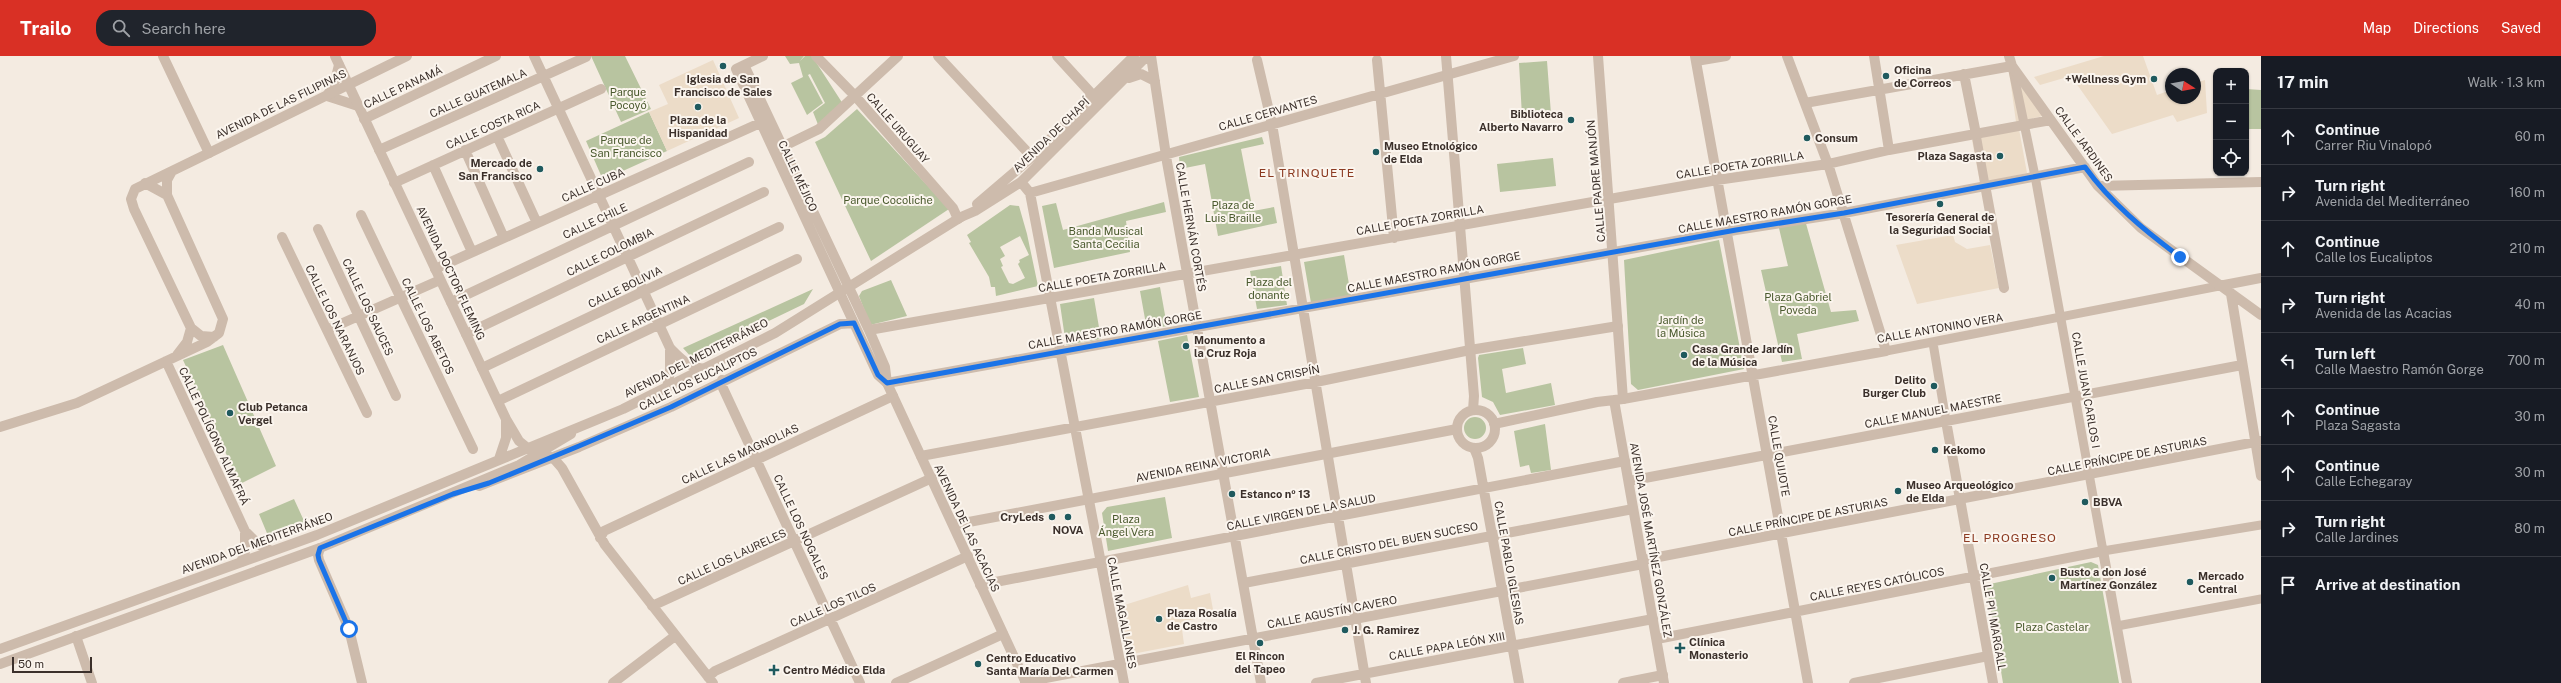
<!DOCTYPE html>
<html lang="en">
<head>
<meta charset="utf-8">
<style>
  :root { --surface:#171b24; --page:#20242c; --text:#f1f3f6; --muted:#9ea1a6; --line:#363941; --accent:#d93025 }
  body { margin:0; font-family:"Public Sans",sans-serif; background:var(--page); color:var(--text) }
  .controls { position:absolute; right:12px; top:12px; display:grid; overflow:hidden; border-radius:8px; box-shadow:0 1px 3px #0004 }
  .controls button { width:36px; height:36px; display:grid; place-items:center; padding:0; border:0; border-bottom:1px solid var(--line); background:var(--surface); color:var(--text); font:20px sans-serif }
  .compass { position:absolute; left:2165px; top:12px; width:36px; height:36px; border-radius:50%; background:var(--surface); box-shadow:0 1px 3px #0004; rotate:101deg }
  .scale { position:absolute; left:12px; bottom:10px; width:80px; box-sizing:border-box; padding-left:4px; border:2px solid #3b302b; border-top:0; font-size:11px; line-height:14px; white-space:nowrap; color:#3b302b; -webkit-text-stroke:3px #fbf5ee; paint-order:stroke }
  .stop { position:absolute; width:12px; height:12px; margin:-9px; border:3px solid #1a73e8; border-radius:50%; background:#fff }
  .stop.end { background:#1a73e8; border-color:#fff; box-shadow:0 1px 4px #0008 }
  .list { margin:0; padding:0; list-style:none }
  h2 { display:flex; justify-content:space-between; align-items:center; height:52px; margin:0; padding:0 16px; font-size:17px }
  h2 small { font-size:13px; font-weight:400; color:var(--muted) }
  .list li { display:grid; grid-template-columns:26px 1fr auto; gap:12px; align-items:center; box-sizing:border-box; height:56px; padding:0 16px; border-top:1px solid var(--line) }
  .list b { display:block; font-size:15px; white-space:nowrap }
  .list p { margin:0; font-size:13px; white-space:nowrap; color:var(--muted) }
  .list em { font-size:13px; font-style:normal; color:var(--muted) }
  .icon { flex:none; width:22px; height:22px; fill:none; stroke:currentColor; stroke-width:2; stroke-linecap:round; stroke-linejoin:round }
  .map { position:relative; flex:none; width:2261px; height:627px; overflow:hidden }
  header { display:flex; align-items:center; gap:24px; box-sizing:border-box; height:56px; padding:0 20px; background:var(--accent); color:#fff }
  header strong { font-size:19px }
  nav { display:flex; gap:22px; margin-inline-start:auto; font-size:14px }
  .search { width:280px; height:36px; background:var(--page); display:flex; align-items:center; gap:10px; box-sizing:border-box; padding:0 14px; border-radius:16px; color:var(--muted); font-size:15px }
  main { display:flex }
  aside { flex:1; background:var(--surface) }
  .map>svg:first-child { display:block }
  .green { fill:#b8c4a0; fill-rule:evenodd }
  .plaza { fill:#ecdcc8 }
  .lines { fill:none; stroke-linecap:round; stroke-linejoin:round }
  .pedestrian { stroke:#cdbbac; stroke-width:9 }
  .minor { stroke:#cdbbac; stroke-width:10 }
  .tertiary { stroke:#cdbbac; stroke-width:10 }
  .route { stroke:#1a73e8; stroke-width:5 }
  .poi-dot { fill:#1f5a5e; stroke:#fbf5ee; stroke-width:1.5 }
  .labels { text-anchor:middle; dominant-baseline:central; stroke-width:4; stroke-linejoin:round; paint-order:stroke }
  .poi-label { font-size:11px; font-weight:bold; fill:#3b302b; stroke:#fbf5ee; text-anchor:start }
  .street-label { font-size:11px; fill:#3b302b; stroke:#fbf5ee }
  .park-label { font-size:11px; fill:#4a5a2e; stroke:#fbf5ee }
  .neighbourhood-label { font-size:12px; letter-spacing:1px; fill:#8c3b22; stroke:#fbf5ee }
</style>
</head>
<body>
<header>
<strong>Trailo</strong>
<div class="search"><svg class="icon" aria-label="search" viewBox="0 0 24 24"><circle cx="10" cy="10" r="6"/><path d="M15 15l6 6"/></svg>Search here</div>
<nav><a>Map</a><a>Directions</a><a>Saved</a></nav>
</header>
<main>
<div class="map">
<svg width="2261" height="627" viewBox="0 0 2261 627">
  <rect width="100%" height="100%" fill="#f4ebe1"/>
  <!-- green -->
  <path class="green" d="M 591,0 L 625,0 L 651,53 L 621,66 Z
    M 785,0 L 804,0 L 800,5 L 805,0 L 812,0 L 843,48 L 819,71 L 813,56 L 825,47 L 810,18 L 808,19 L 823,47 L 807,59 L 791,27 L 803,21 L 799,7 L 790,8 Z
    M 1547,5 L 1551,58 L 1522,60 L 1519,7 Z
    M 2246,33 L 2261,34 L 2261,73 L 2246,73 Z
    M 857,53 L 949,153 L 871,205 L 815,86 L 825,81 Z
    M 649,56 L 667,95 L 603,124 L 586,85 Z
    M 1262,81 L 1264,88 L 1241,93 L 1253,155 L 1274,151 L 1277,167 L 1218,180 L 1205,108 L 1180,113 L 1179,101 Z
    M 1553,102 L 1556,130 L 1500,136 L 1497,108 Z
    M 1164,146 L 1166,156 L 1126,165 L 1130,196 L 1054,212 L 1042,150 L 1056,147 L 1063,174 Z
    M 1010,149 L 1019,150 L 1027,178 L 1038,230 L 996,240 L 995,231 L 991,231 L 989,221 L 969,187 L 971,186 L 967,179 ZM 1020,180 L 1029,199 L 1019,204 L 1020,206 L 1018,208 L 1025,222 L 1013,228 L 1009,227 L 1001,211 L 1003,210 L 1000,203 L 1005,200 L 1000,191 Z
    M 1805,164 L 1831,256 L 1856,254 L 1859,265 L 1797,278 L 1802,303 L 1782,306 L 1761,214 L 1788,210 L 1778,168 Z
    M 1719,184 L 1744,313 L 1638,334 L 1631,328 L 1624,204 Z
    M 1344,199 L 1351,240 L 1311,247 L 1304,206 Z
    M 1281,210 L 1287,249 L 1257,253 L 1250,215 Z
    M 891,224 L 907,260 L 870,269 L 859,240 L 862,235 Z
    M 1160,231 L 1167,270 L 1147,274 L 1140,235 Z
    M 813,233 L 804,248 L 692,302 L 683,292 Z
    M 1094,242 L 1101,283 L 1066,289 L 1060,248 Z
    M 1187,279 L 1199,341 L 1170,346 L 1158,285 Z
    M 223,289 L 276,410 L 240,428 L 183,304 Z
    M 1523,292 L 1526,308 L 1502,313 L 1506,337 L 1551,327 L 1555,349 L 1500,359 L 1493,346 L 1482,341 L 1478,302 L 1479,299 Z
    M1464 372a11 11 0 1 1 22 0a11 11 0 1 1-22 0Z
    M 1545,368 L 1551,414 L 1531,417 L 1529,409 L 1520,411 L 1514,375 Z
    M 1165,441 L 1172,482 L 1108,495 L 1102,457 L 1107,451 Z
    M 294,443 L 305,467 L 269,482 L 259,458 Z
    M 2091,506 L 2098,509 L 2119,627 L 2003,627 L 1987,532 L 1990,528 Z"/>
  <!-- plaza -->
  <path class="plaza" d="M 2104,0 L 2143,0 L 2157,39 L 2171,34 L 2171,42 L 2195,42 L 2195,27 L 2205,24 L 2207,57 L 2177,66 L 2173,59 L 2112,78 L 2071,20 L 2040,29 L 2034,21 Z
    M 713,4 L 739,62 L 667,95 L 649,56 L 668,48 L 659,29 Z
    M 2009,15 L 2043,60 L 2016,66 Z
    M 2019,73 L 2027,117 L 1980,127 L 1972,84 Z
    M 1953,179 L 1955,186 L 1967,193 L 1990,189 L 1999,232 L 1917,248 L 1896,189 Z
    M 1188,529 L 1191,542 L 1210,537 L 1214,559 L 1181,566 L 1184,588 L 1127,599 L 1118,551 Z"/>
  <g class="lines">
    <!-- pedestrian -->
    <path class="pedestrian" d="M 2012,10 L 2035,120 L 2103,495 L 2261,469
      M 1976,78 L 1985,129
      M 1933,287 L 1946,365
      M 1886,295 L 2219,230
      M 2117,570 L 2261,543"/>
    <!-- minor -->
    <path class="minor" d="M 163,0 L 209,97 L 135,133 L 131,143 L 134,153 L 191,272 L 187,286 L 177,299
      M 534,0 L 670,292 C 681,303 688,311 705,313
      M 763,0 L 736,13 L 878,319 L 887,327
      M 816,0 L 856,41 L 953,152 L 958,163
      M 938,0 L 1032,101
      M 1057,0 L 1090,36 L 1088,45
      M 1151,0 L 1167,106 L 1261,627
      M 1695,0 L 1808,627
      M 1874,0 L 1889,94
      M 2009,0 L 2012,10 L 2098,130 L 2141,172 L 2261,259
      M 1257,4 L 1272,68 L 1366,627
      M 1377,4 L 1394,182
      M 1696,5 L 1726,0
      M 339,9 L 335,25 L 327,40 L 358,50
      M 744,9 L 869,274 L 885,311 L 887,327
      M 1964,18 L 1976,78
      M 1129,22 L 1141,18 L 1155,25
      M 1805,47 L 2012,10
      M 364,63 L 496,0
      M 497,80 L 537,167
      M 379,94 L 586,1
      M 465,94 L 504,182
      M 777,96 L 782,91 L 819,73 L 898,0
      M 433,109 L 472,196
      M 1021,126 L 1030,137 L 1124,627
      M 145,127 L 167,139
      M 394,127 L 601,33
      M 1985,129 L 2004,232
      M 2098,130 L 2261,126
      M 1030,137 L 1514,0
      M 977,148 L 1032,101 L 1134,0
      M 361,159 L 473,393
      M 961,161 L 975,155 L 1021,126 L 1147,0
      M 318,173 L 396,340
      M 282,181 L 367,357
      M 435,213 L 769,63
      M 2219,230 L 2261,222
      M 2231,238 L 2261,420
      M 451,246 L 749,106
      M 191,272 L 201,280 L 214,281
      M 327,274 L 440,224
      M 869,274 L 1717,124 L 1828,108 L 1889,94 L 2051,64
      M 466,278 L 764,136
      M 166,305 L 245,475 L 258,488 L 271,495
      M 482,312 L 779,171
      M 722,324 L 722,330 L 860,627
      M 887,327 L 1736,174 L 1844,157 L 2085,111
      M 667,332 L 670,315 L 670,292
      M 1623,343 L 1886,295 L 1829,111 L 1787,0
      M 498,345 L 797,203
      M 1946,365 L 1993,627
      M 0,371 L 77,347 L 207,286 L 219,277 L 223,263 L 167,139 L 167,124 L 172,115
      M 1474,392 L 1478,402 L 1519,627
      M 547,399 L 555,404 L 562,412 L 605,489 L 713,627
      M 921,400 L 1316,326 L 1470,294 L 1618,270
      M 1629,425 L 2242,309
      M 479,430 L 579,391 L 671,351 L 840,268 L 854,267
      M 600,482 L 604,475 L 893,340
      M 320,492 L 318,499 L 319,504 L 349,573 L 362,627
      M 1643,504 L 2261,385
      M 241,506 L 245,496 L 245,475
      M 1244,527 L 1633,453
      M 980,529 L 1625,405
      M 652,550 L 932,422
      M 76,580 L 92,627
      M 1657,583 L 2103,495 L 2127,627
      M 708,621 L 715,615 L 968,500
      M 1025,626 L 1643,508
      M 613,627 L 675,580
      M 896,627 L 1003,578
      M 1316,627 L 1653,563
      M 1623,627 L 1663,619
      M 1854,627 L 1988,600"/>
    <!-- tertiary -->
    <path class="tertiary" d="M 335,0 L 506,363 L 519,385 L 530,394
      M 1446,0 L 1474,340 L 1473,354
      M 209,97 L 407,0
      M 887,327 L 1026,627
      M 1614,344 L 1664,627
      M1457 373a19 19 0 1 1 38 0a19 19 0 1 1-38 0Z
      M 1494,368 L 1597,346 L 1623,343 L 1598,0
      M 499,403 L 506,382 L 506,365
      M 953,469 L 1457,373
      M 0,593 L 317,479 L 623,353 L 775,277 L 961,161
      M 0,608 L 320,492 L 519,409 L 571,378"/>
  </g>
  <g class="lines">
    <!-- route -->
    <path class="route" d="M 349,573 L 319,504 L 318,499 L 320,492 L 453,438 L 489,427 L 579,390 L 671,351 L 840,268 L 854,267 L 878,319 L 887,327 L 1736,174 L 1844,157 L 2085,111 C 2111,147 2144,174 2180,201"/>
  </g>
  <!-- markers -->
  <g class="poi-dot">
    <circle cx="723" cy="10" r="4"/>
    <circle cx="1886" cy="20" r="4"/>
    <circle cx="2154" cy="23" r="4"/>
    <circle cx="698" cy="51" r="4"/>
    <circle cx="1571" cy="64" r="4"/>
    <circle cx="1807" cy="82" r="4"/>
    <circle cx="1376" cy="96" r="4"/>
    <circle cx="2000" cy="100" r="4"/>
    <circle cx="540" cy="113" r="4"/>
    <circle cx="1940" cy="148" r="4"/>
    <circle cx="1186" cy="290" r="4"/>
    <circle cx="1684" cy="299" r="4"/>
    <circle cx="1934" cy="330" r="4"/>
    <circle cx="230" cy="357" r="4"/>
    <circle cx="1935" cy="394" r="4"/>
    <circle cx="1898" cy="435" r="4"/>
    <circle cx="1232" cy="438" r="4"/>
    <circle cx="2085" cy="446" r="4"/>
    <circle cx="1052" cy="461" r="4"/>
    <circle cx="1068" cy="461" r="4"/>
    <circle cx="2052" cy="522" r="4"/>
    <circle cx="2190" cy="526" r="4"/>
    <circle cx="1159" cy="563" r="4"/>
    <circle cx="1345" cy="574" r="4"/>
    <circle cx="1260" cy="587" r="4"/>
    <path d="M1678 586h4v4h4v4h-4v4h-4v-4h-4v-4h4z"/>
    <circle cx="978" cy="608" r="4"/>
    <path d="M772 608h4v4h4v4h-4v4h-4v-4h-4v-4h4z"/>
  </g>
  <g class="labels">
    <!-- poi labels -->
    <g class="poi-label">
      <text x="1894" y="14">Oficina<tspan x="1894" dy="13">de Correos</tspan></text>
      <text x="723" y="23" text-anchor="middle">Iglesia de San<tspan x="723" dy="13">Francisco de Sales</tspan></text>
      <text x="2146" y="23" text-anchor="end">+Wellness Gym</text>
      <text x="1563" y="58" text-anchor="end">Biblioteca<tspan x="1563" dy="13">Alberto Navarro</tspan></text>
      <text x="698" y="64" text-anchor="middle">Plaza de la<tspan x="698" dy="13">Hispanidad</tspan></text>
      <text x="1815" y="82">Consum</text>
      <text x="1384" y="90">Museo Etnológico<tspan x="1384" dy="13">de Elda</tspan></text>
      <text x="1992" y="100" text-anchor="end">Plaza Sagasta</text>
      <text x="532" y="107" text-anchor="end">Mercado de<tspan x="532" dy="13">San Francisco</tspan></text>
      <text x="1940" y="161" text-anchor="middle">Tesorería General de<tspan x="1940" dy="13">la Seguridad Social</tspan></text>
      <text x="1194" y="284">Monumento a<tspan x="1194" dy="13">la Cruz Roja</tspan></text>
      <text x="1692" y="293">Casa Grande Jardín<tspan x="1692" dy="13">de la Música</tspan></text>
      <text x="1926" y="324" text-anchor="end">Delito<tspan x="1926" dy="13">Burger Club</tspan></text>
      <text x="238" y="351">Club Petanca<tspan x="238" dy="13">Vergel</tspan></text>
      <text x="1943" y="394">Kekomo</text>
      <text x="1906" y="429">Museo Arqueológico<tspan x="1906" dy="13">de Elda</tspan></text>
      <text x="1240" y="438">Estanco nº 13</text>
      <text x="2093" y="446">BBVA</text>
      <text x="1044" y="461" text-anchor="end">CryLeds</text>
      <text x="1068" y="474" text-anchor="middle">NOVA</text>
      <text x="2060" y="516">Busto a don José<tspan x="2060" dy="13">Martínez González</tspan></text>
      <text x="2198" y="520">Mercado<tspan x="2198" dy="13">Central</tspan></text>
      <text x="1167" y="557">Plaza Rosalía<tspan x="1167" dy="13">de Castro</tspan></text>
      <text x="1353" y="574">J. G. Ramirez</text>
      <text x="1689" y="586">Clínica<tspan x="1689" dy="13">Monasterio</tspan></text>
      <text x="1260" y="600" text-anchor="middle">El Rincon<tspan x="1260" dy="13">del Tapeo</tspan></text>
      <text x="986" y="602">Centro Educativo<tspan x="986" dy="13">Santa María Del Carmen</tspan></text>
      <text x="783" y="614">Centro Médico Elda</text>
    </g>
    <!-- street labels -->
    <g class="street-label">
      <text transform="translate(403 31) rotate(-25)">CALLE PANAMÁ</text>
      <text transform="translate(478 37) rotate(-24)">CALLE GUATEMALA</text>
      <text transform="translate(281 48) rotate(-26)">AVENIDA DE LAS FILIPINAS</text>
      <text transform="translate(1268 57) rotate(-16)">CALLE CERVANTES</text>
      <text transform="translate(493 69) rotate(-24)">CALLE COSTA RICA</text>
      <text transform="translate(898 72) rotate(49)">CALLE URUGUAY</text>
      <text transform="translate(1051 79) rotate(-44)">AVENIDA DE CHAPÍ</text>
      <text transform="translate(2084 88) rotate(54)">CALLE JARDINES</text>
      <text transform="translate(1740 109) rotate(-9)">CALLE POETA ZORRILLA</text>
      <text transform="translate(798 120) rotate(65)">CALLE MÉJICO</text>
      <text transform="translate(1596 125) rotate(-95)">CALLE PADRE MANJÓN</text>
      <text transform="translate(593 129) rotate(-24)">CALLE CUBA</text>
      <text transform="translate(1765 158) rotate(-10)">CALLE MAESTRO RAMÓN GORGE</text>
      <text transform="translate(1420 164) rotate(-10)">CALLE POETA ZORRILLA</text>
      <text transform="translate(595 165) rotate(-25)">CALLE CHILE</text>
      <text transform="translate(1191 171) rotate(80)">CALLE HERNÁN CORTÉS</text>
      <text transform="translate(610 196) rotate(-26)">CALLE COLOMBIA</text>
      <text transform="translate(1434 216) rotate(-11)">CALLE MAESTRO RAMÓN GORGE</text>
      <text transform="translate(451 217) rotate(65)">AVENIDA DOCTOR FLEMING</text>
      <text transform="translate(1102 221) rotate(-10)">CALLE POETA ZORRILLA</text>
      <text transform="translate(625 231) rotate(-26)">CALLE BOLIVIA</text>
      <text transform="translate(368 251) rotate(65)">CALLE LOS SAUCES</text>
      <text transform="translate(643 263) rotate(-25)">CALLE ARGENTINA</text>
      <text transform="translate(335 264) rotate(64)">CALLE LOS NARANJOS</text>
      <text transform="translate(428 270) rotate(64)">CALLE LOS ABETOS</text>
      <text transform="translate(1940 272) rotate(-10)">CALLE ANTONINO VERA</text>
      <text transform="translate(1115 274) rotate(-10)">CALLE MAESTRO RAMÓN GORGE</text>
      <text transform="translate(696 302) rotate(-27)">AVENIDA DEL MEDITERRÁNEO</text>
      <text transform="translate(698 323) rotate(-26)">CALLE LOS EUCALIPTOS</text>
      <text transform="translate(1267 323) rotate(-11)">CALLE SAN CRISPÍN</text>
      <text transform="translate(2086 334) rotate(80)">CALLE JUAN CARLOS I</text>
      <text transform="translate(1933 355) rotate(-11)">CALLE MANUEL MAESTRE</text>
      <text transform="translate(214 380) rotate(65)">CALLE POLÍGONO ALMAFRÁ</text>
      <text transform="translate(740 398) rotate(-25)">CALLE LAS MAGNOLIAS</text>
      <text transform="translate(1779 400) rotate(80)">CALLE QUIJOTE</text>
      <text transform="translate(2127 400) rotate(-11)">CALLE PRÍNCIPE DE ASTURIAS</text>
      <text transform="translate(1203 409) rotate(-11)">AVENIDA REINA VICTORIA</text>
      <text transform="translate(1301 456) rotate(-11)">CALLE VIRGEN DE LA SALUD</text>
      <text transform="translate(1808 461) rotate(-11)">CALLE PRÍNCIPE DE ASTURIAS</text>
      <text transform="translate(801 471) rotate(65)">CALLE LOS NOGALES</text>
      <text transform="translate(967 472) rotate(65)">AVENIDA DE LAS ACACIAS</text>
      <text transform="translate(1651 484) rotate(80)">AVENIDA JOSÉ MARTÍNEZ GONZÁLEZ</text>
      <text transform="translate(257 487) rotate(-20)">AVENIDA DEL MEDITERRÁNEO</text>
      <text transform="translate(1389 487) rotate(-11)">CALLE CRISTO DEL BUEN SUCESO</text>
      <text transform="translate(732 501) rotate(-25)">CALLE LOS LAURELES</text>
      <text transform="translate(1509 507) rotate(80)">CALLE PABLO IGLESIAS</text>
      <text transform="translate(1877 528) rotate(-11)">CALLE REYES CATÓLICOS</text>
      <text transform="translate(833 549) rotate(-24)">CALLE LOS TILOS</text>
      <text transform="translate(1332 556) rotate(-11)">CALLE AGUSTÍN CAVERO</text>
      <text transform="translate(1122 557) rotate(79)">CALLE MAGALLANES</text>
      <text transform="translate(1993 561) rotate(80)">CALLE PI I MARGALL</text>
      <text transform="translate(1447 590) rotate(-10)">CALLE PAPA LEÓN XIII</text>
    </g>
    <!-- park labels -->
    <g class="park-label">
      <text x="628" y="36">Parque<tspan x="628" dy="13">Pocoyó</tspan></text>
      <text x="626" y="84">Parque de<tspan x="626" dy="13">San Francisco</tspan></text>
      <text x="888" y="144">Parque Cocoliche</text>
      <text x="1233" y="149">Plaza de<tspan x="1233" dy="13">Luis Braille</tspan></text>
      <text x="1106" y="175">Banda Musical<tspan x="1106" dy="13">Santa Cecilia</tspan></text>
      <text x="1269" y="226">Plaza del<tspan x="1269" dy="13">donante</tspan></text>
      <text x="1798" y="241">Plaza Gabriel<tspan x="1798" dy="13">Poveda</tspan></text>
      <text x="1681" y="264">Jardín de<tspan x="1681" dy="13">la Música</tspan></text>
      <text x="1126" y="463">Plaza<tspan x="1126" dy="13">Ángel Vera</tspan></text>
      <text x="2052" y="571">Plaza Castelar</text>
    </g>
    <!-- neighbourhood labels -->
    <g class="neighbourhood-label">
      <text x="1307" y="117">EL TRINQUETE</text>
      <text x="2010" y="482">EL PROGRESO</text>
    </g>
  </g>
</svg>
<div class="controls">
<button>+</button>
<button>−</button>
<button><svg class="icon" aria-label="locate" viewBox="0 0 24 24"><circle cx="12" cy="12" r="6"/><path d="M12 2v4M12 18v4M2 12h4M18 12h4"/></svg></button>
</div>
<svg class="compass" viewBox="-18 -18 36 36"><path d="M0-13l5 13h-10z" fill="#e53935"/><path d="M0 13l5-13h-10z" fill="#9ea1a6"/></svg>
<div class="scale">50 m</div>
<div class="stop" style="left:349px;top:573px"></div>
<div class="stop end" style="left:2180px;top:201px"></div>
</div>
<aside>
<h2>17 min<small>Walk · 1.3 km</small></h2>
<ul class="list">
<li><svg class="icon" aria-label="ahead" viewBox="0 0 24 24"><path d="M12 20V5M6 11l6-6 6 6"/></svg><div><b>Continue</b><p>Carrer Riu Vinalopó</p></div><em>60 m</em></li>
<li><svg class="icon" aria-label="right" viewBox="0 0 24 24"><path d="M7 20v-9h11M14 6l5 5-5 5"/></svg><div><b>Turn right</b><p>Avenida del Mediterráneo</p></div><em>160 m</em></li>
<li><svg class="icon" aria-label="ahead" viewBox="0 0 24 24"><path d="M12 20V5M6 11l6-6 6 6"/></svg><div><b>Continue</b><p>Calle los Eucaliptos</p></div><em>210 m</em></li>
<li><svg class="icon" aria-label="right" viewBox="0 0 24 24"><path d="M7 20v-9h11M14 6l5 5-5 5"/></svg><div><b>Turn right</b><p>Avenida de las Acacias</p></div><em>40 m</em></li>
<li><svg class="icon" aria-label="left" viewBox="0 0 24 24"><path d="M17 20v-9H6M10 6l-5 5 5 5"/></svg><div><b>Turn left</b><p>Calle Maestro Ramón Gorge</p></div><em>700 m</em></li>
<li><svg class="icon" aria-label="ahead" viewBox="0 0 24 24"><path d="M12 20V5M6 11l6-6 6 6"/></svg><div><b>Continue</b><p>Plaza Sagasta</p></div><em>30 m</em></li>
<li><svg class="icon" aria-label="ahead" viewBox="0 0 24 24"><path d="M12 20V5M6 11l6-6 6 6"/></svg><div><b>Continue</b><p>Calle Echegaray</p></div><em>30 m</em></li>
<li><svg class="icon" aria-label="right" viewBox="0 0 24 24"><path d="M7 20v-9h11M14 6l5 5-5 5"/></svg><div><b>Turn right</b><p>Calle Jardines</p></div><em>80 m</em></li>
<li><svg class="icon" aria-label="arrive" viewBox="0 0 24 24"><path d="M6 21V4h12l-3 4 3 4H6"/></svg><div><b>Arrive at destination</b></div></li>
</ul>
</aside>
</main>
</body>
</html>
